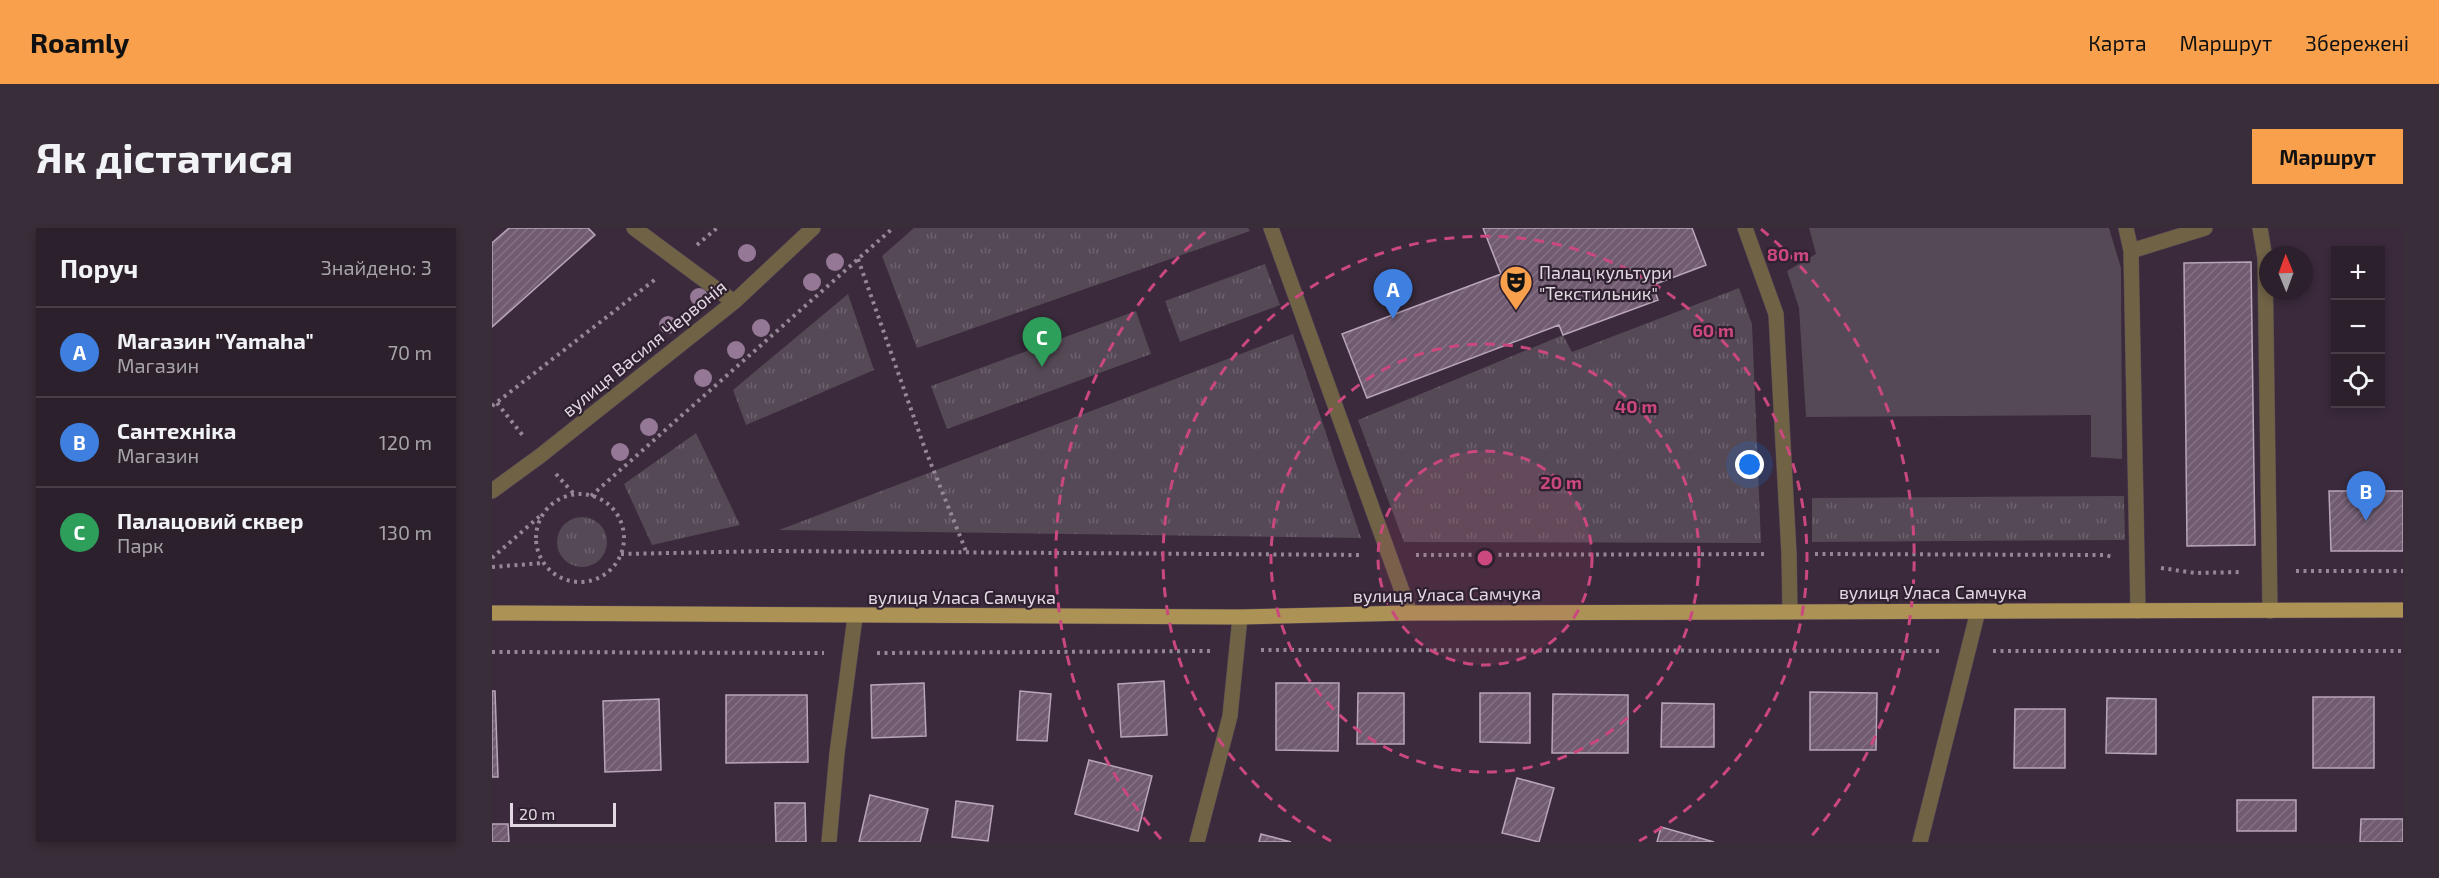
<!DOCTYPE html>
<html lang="uk">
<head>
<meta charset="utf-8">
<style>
  :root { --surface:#2c202c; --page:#382d38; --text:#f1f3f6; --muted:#a6a3a9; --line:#483e48; --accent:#f9a04c }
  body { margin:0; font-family:"Exo 2",sans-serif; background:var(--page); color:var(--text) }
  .controls { position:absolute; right:18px; top:18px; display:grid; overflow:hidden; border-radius:0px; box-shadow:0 3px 9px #0003 }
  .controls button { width:54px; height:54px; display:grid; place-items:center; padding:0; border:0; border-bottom:2px solid var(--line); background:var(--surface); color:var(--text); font:30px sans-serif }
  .compass { position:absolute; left:1767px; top:18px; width:54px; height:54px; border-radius:50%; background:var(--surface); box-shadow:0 3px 9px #0003; rotate:359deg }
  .scale { position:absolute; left:18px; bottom:15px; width:106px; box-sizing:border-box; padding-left:6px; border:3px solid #e2d8e2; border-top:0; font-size:16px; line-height:21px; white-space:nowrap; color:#e2d8e2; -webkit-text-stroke:4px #302130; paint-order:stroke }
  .you { position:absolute; left:1258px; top:237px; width:21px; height:21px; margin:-15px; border:4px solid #fff; border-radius:50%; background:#1a73e8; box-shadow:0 0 0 9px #1a73e833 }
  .badge { display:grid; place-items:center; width:39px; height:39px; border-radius:50%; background:var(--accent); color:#fff; font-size:20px; font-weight:700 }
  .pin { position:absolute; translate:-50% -50px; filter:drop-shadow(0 2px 3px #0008) }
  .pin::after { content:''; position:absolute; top:32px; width:21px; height:18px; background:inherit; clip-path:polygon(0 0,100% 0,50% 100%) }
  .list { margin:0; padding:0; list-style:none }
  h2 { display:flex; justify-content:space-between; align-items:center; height:78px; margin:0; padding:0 24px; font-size:26px }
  h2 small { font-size:20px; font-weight:400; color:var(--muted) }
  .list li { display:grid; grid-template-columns:39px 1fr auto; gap:18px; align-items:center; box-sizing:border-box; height:90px; padding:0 24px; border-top:2px solid var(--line) }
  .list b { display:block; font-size:22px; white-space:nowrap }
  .list p { margin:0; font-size:20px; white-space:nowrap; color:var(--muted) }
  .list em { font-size:20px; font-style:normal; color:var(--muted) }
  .icon { flex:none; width:33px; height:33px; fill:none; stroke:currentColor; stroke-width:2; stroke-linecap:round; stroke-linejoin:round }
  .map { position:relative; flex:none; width:1911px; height:614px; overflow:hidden; border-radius:0px }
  header { display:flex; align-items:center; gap:36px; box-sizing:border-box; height:84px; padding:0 30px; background:var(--accent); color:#111 }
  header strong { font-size:28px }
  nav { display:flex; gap:33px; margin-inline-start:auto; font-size:21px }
  .intro { display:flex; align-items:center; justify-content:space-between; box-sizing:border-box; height:144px; padding:0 36px }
  h1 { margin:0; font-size:42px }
  .button { padding:15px 27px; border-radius:0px; background:var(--accent); color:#111; font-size:21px; font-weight:700 }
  main { display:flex; gap:36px; padding:0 36px }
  aside { flex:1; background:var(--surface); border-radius:0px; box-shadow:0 3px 9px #0003 }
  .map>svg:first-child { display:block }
  .grass { fill:url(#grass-tufts) }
  .park { fill:#554955 }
  .building { fill:url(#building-hatch); stroke:#b9a5b9; stroke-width:1.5 }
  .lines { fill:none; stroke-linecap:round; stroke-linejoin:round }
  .minor-casing { stroke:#554656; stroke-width:16 }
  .major-casing { stroke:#554656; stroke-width:16 }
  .path { stroke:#958895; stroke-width:4; stroke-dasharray:3 4.5; stroke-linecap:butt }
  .minor { stroke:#6f6245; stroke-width:15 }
  .major { stroke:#ac9254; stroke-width:15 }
  .tree { fill:#957896 }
  .ring { fill:none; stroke:#ca487d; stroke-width:3; stroke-dasharray:10 8 }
  .labels { text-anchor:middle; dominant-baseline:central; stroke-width:4.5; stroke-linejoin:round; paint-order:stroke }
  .poi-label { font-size:18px; fill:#e2d8e2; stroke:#302130; text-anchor:start }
  .street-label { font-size:18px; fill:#e2d8e2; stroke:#302130 }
  .centre { fill:#ca487d; stroke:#302130; stroke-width:3 }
  .ring-label { font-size:18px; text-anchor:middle; font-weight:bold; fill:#ca487d; stroke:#302130; stroke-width:4.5; stroke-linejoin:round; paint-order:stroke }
</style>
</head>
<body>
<header>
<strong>Roamly</strong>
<nav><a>Карта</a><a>Маршрут</a><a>Збережені</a></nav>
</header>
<div class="intro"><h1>Як дістатися</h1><a class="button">Маршрут</a></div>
<main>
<aside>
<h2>Поруч<small>Знайдено: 3</small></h2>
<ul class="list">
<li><span class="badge" style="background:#3f7fe0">A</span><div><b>Магазин &quot;Yamaha&quot;</b><p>Магазин</p></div><em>70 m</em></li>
<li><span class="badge" style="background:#3f7fe0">B</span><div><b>Сантехніка</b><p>Магазин</p></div><em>120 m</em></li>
<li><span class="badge" style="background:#2e9e5b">C</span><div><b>Палацовий сквер</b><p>Парк</p></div><em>130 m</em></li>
</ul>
</aside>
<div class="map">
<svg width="1911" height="614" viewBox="0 0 1911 614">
  <defs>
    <pattern id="grass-tufts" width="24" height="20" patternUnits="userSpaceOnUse" patternTransform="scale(1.5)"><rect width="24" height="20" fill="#554955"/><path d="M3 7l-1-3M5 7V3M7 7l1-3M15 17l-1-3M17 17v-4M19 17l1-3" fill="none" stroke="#6d626d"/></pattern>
    <pattern id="building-hatch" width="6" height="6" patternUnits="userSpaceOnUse" patternTransform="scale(1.5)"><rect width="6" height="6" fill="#705b70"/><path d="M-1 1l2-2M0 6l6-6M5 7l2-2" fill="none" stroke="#847284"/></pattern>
  </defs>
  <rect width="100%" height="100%" fill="#3a2a3b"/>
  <!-- grass -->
  <path class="grass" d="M 422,0 L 756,0 L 758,3 L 425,120 L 390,28 Z
    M 773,36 L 788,77 L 688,114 L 673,73 Z
    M 1247,60 L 1260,96 L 1269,315 L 912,314 L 866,192 L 1071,107 L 1080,124 Z
    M 356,66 L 382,142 L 254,197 L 241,162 Z
    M 644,83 L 659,126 L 455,201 L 439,158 Z
    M 801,106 L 869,310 L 287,302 Z
    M 204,205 L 248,297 L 160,317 L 132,256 Z
    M 1632,268 L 1633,312 L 1320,314 L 1320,270 Z
    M65 314a25 25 0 1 1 50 0a25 25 0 1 1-50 0Z"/>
  <!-- park -->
  <path class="park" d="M 1317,0 L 1617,0 L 1629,40 L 1630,231 L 1599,229 L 1599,187 L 1314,189 L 1307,80 L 1295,43 L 1324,26 Z"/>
  <!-- building -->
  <path class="building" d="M 17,0 L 96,0 L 103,7 L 0,99 L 0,15 Z
    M 991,0 L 1200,0 L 1214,37 L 1161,57 L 1166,72 L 1071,107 L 1067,97 L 875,170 L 850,106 L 1009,46 Z
    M 1759,34 L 1763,317 L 1695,318 L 1692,35 Z
    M 1837,263 L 1911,263 L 1911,323 L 1839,323 Z
    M 672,453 L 675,507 L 629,509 L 626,456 Z
    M 432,455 L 434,508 L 380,510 L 379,457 Z
    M 784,455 L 847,455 L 846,523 L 784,522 Z
    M 0,463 L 3,463 L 6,549 L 0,549 Z
    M 528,463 L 559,466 L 555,513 L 525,512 Z
    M 1318,464 L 1385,465 L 1384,522 L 1318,522 Z
    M 866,465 L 912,465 L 912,516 L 865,516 Z
    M 988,465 L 1038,465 L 1038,515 L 988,514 Z
    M 1061,466 L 1136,467 L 1136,525 L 1060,525 Z
    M 234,467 L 315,467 L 316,534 L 234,535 Z
    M 1821,469 L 1882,469 L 1882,540 L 1821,540 Z
    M 1615,470 L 1664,471 L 1664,526 L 1614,525 Z
    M 167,471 L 169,542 L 113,544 L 111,473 Z
    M 1170,475 L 1222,476 L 1222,519 L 1169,519 Z
    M 1523,481 L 1573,481 L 1573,540 L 1522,540 Z
    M 597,532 L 660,548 L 646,603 L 583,586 Z
    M 1025,550 L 1062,560 L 1047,614 L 1010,605 Z
    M 378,567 L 436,581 L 428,614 L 367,614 Z
    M 1745,572 L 1804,572 L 1804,603 L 1745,603 Z
    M 464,573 L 501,578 L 496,613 L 460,609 Z
    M 283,575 L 313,575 L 314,614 L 284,614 Z
    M 1869,591 L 1911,591 L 1911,614 L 1868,614 Z
    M 0,596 L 16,596 L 17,614 L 0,614 Z
    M 1169,599 L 1222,614 L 1165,614 Z
    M 769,606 L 799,614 L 767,614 Z"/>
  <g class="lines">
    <defs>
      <path id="minor" d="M 142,0 L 242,74
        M 779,0 L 918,385
        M 1253,0 L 1284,86 L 1297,326 L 1298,384
        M 1634,0 L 1639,23 L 1646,383
        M 1768,0 L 1773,30 L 1778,383
        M 1639,23 L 1713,0
        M 0,263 L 48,228 L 242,74 L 321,0
        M 337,614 L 345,525 L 363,389
        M 705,614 L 738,488 L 748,389
        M 1428,614 L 1486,383"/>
      <path id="major" d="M 0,385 L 748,389 L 918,385 L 1911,382"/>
    </defs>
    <!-- minor casing -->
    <use href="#minor" class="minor-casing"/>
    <!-- major casing -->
    <use href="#major" class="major-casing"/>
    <!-- path -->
    <path class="path" d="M 205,17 L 225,0
      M 366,31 L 433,221 L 474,323
      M 5,175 L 32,209
      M 0,178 L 165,50
      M 64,246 L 82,266
      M44 310a44 44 0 1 1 88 0a44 44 0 1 1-88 0Z
      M 99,268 L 401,0
      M 129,326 L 277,323 L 871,327
      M 1323,326 L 1613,327 L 1621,329
      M 924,327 L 1273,326
      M 0,330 L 49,287
      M 0,339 L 51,335
      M 1669,340 L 1703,345 L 1751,344
      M 1804,343 L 1911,343
      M 769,422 L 1451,423
      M 1501,423 L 1911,423
      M 0,424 L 332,425
      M 385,425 L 719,423"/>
    <!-- minor -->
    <use href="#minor" class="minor"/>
    <!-- major -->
    <use href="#major" class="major"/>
  </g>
  <!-- trees -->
  <g class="tree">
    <circle cx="255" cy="25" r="9"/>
    <circle cx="343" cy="34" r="9"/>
    <circle cx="320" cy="54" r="9"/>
    <circle cx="207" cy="69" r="9"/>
    <circle cx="176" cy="97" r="9"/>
    <circle cx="269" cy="100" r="9"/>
    <circle cx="244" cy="122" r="9"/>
    <circle cx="211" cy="150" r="9"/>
    <circle cx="157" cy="199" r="9"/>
    <circle cx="128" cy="224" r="9"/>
  </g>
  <!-- distance rings -->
  <circle cx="993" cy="330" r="107" fill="#ca487d" fill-opacity=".12"/>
  <g class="ring">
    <circle cx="993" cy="330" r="107"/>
    <circle cx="993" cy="330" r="214"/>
    <path d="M839 613A322 322 0 1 1 1147 613"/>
    <path d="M669 611A429 429 0 0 1 717 1M1269 1A429 429 0 0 1 1317 611"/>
  </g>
  <!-- icons -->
  <defs>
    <symbol id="theatre-pin" viewBox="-11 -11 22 30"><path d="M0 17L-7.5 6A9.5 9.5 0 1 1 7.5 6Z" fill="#f9a04c" stroke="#302130"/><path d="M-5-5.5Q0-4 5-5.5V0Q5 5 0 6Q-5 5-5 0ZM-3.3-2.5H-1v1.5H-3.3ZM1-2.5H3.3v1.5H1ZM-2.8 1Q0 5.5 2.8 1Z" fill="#111"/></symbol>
  </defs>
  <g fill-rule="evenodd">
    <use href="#theatre-pin" x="1005" y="35" width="38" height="52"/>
  </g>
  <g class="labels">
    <!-- poi labels -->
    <g class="poi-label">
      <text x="1047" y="44">Палац культури<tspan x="1047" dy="21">"Текстильник"</tspan></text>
    </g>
    <!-- street labels -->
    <g class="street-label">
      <text transform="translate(152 120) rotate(-39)">вулиця Василя Червонія</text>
      <text x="1441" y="364">вулиця Уласа Самчука</text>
      <text transform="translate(955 366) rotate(-1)">вулиця Уласа Самчука</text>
      <text x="470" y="369">вулиця Уласа Самчука</text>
    </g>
  </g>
  <circle cx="993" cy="330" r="9" class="centre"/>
  <g class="ring-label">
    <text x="1296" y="33">80 m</text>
    <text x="1221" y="109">60 m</text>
    <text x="1144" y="185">40 m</text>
    <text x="1069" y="261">20 m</text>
  </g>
</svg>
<div class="controls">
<button>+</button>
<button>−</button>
<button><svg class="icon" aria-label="locate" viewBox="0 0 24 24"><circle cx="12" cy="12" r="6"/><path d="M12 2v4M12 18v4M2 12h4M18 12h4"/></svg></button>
</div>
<svg class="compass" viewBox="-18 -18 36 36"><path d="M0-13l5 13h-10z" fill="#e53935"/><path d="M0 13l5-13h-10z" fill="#a6a3a9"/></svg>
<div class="scale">20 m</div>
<div class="you"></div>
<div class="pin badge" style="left:901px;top:91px;background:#3f7fe0">A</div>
<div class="pin badge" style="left:1874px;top:293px;background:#3f7fe0">B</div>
<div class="pin badge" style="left:550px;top:139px;background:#2e9e5b">C</div>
</div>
</main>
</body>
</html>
